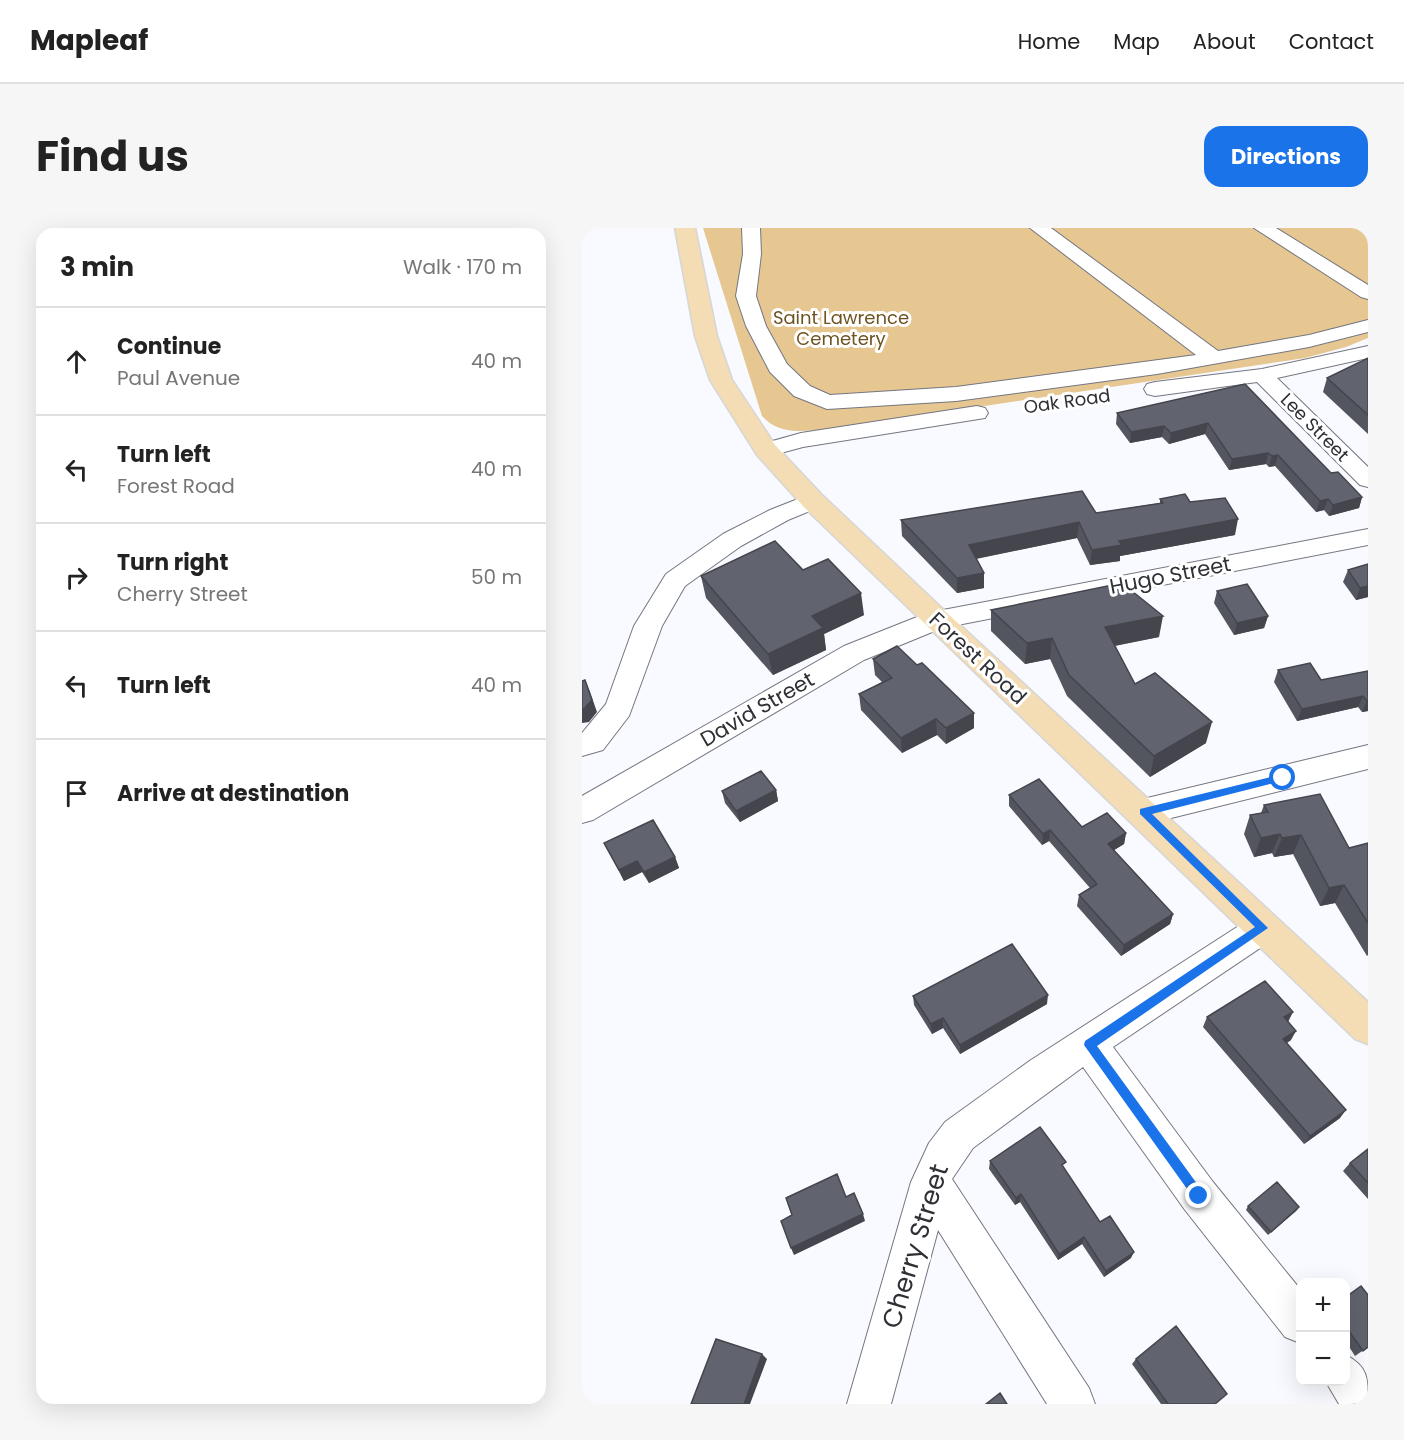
<!DOCTYPE html>
<html lang="en">
<head>
<meta charset="utf-8">
<style>
  :root { --surface:#fff; --page:#f6f6f6; --text:#222; --muted:#767676; --line:#e0e0e0; --accent:#1a73e8 }
  body { margin:0; font-family:Poppins,sans-serif; background:var(--page); color:var(--text) }
  .controls { position:absolute; right:18px; bottom:18px; display:grid; overflow:hidden; border-radius:12px; box-shadow:0 6px 24px #0002 }
  .controls button { width:54px; height:54px; display:grid; place-items:center; padding:0; border:0; border-bottom:2px solid var(--line); background:var(--surface); color:var(--text); font:30px sans-serif }
  .stop { position:absolute; width:18px; height:18px; margin:-14px; border:4px solid #1a73e8; border-radius:50%; background:#fff }
  .stop.end { background:#1a73e8; border-color:#fff; box-shadow:0 2px 6px #0008 }
  .list { margin:0; padding:0; list-style:none }
  h2 { display:flex; justify-content:space-between; align-items:center; height:78px; margin:0; padding:0 24px; font-size:26px }
  h2 small { font-size:20px; font-weight:400; color:var(--muted) }
  .list li { display:grid; grid-template-columns:39px 1fr auto; gap:18px; align-items:center; box-sizing:border-box; height:108px; padding:0 24px; border-top:2px solid var(--line) }
  .list b { display:block; font-size:22px; white-space:nowrap }
  .list p { margin:0; font-size:20px; white-space:nowrap; color:var(--muted) }
  .list em { font-size:20px; font-style:normal; color:var(--muted) }
  .icon { flex:none; width:33px; height:33px; fill:none; stroke:currentColor; stroke-width:2; stroke-linecap:round; stroke-linejoin:round }
  .map { position:relative; flex:none; width:786px; height:1176px; overflow:hidden; border-radius:18px }
  header { display:flex; align-items:center; gap:36px; box-sizing:border-box; height:84px; padding:0 30px; background:var(--surface); border-bottom:2px solid var(--line) }
  header strong { font-size:28px }
  nav { display:flex; gap:33px; margin-inline-start:auto; font-size:21px }
  .intro { display:flex; align-items:center; justify-content:space-between; box-sizing:border-box; height:144px; padding:0 36px }
  h1 { margin:0; font-size:42px }
  .button { padding:15px 27px; border-radius:18px; background:var(--accent); color:#fff; font-size:21px; font-weight:700 }
  main { display:flex; gap:36px; padding:0 36px }
  aside { flex:1; background:var(--surface); border-radius:18px; box-shadow:0 6px 24px #0002 }
  .map>svg:first-child { display:block }
  .green { fill:#e6c691 }
  .lines { fill:none; stroke-linecap:round; stroke-linejoin:round }
  .minor-casing { stroke:#747681; stroke-width:2 }
  .major-casing { stroke:#d5d6d7; stroke-width:3 }
  .minor { fill:#fff; fill-rule:evenodd }
  .major { fill:#f4dcb4; fill-rule:evenodd }
  .wall { fill:#53555f }
  .shaded-wall { fill:#44454d }
  .building { fill:#61636e; stroke:#44454d; stroke-width:1.5 }
  .route { fill:#1a73e8 }
  .labels { text-anchor:middle; dominant-baseline:central; stroke-width:6; stroke-linejoin:round; paint-order:stroke }
  .far-park-label { font-size:18px; fill:#6e5220; stroke:#fff }
  .far-street-label { font-size:18px; fill:#2f3035; stroke:#fff }
  .street-label { font-size:21px; fill:#2f3035; stroke:#fff }
  .near-street-label { font-size:26px; fill:#2f3035; stroke:#fff }
</style>
</head>
<body>
<header>
<strong>Mapleaf</strong>
<nav><a>Home</a><a>Map</a><a>About</a><a>Contact</a></nav>
</header>
<div class="intro"><h1>Find us</h1><a class="button">Directions</a></div>
<main>
<aside>
<h2>3 min<small>Walk · 170 m</small></h2>
<ul class="list">
<li><svg class="icon" aria-label="ahead" viewBox="0 0 24 24"><path d="M12 20V5M6 11l6-6 6 6"/></svg><div><b>Continue</b><p>Paul Avenue</p></div><em>40 m</em></li>
<li><svg class="icon" aria-label="left" viewBox="0 0 24 24"><path d="M17 20v-9H6M10 6l-5 5 5 5"/></svg><div><b>Turn left</b><p>Forest Road</p></div><em>40 m</em></li>
<li><svg class="icon" aria-label="right" viewBox="0 0 24 24"><path d="M7 20v-9h11M14 6l5 5-5 5"/></svg><div><b>Turn right</b><p>Cherry Street</p></div><em>50 m</em></li>
<li><svg class="icon" aria-label="left" viewBox="0 0 24 24"><path d="M17 20v-9H6M10 6l-5 5 5 5"/></svg><div><b>Turn left</b></div><em>40 m</em></li>
<li><svg class="icon" aria-label="arrive" viewBox="0 0 24 24"><path d="M6 21V4h12l-3 4 3 4H6"/></svg><div><b>Arrive at destination</b></div></li>
</ul>
</aside>
<div class="map">
<svg width="786" height="1176" viewBox="0 0 786 1176">
  <rect width="100%" height="100%" fill="#f9faff"/>
  <!-- green -->
  <path class="green" d="M 121,0 L 786,0 L 786,110 L 764,119 L 723,130 L 248,201 C 224,203 197,208 180,188 Z"/>
  <g class="lines">
    <defs>
      <path id="minor" d="M 160,0 L 178,0 L 179,26 L 174,68 L 184,98 L 205,136 L 228,158 L 248,167 L 374,159 L 614,127 L 448,0 L 469,0 L 636,123 L 727,107 L 786,92 L 786,104 L 727,119 L 575,146 L 374,173 L 245,181 L 212,168 L 188,144 L 164,98 L 154,68 L 161,26 Z
        M 672,0 L 694,0 L 786,57 L 786,71 L 779,69 Z
        M 786,118 L 786,130 L 695,150 L 786,239 L 786,259 L 778,257 L 675,154 L 573,168 L 565,166 L 562,161 L 565,156 L 573,154 L 680,141 Z
        M 395,178 L 403,180 L 406,185 L 403,190 L 221,219 L 184,229 L 176,227 L 172,222 L 176,217 L 219,205 Z
        M 231,265 L 240,268 L 243,273 L 240,278 L 206,292 L 159,318 L 103,358 L 80,398 L 47,488 L 21,522 L 0,528 L 0,505 L 24,476 L 52,398 L 84,346 L 141,306 L 188,282 Z
        M 786,301 L 786,317 L 360,400 L 282,432 L 11,592 L 0,595 L 0,568 L 262,418 L 345,385 Z
        M 786,517 L 786,541 L 561,597 L 550,593 L 545,584 L 550,575 L 561,571 Z
        M 681,685 L 693,690 L 698,700 L 693,710 L 531,819 L 631,954 L 718,1061 L 718,1115 L 703,1109 L 603,982 L 501,839 L 391,920 L 370,951 L 507,1160 L 513,1176 L 465,1176 L 356,1002 L 309,1176 L 265,1176 L 329,954 L 347,915 L 363,894 L 449,832 L 669,690 Z
        M 764,1127 C 786,1139 786,1149 786,1176 L 757,1176 L 744,1154 L 764,1154 Z"/>
      <path id="major" d="M 93,0 L 113,0 L 135,108 L 150,152 L 193,217 L 240,267 L 365,385 L 786,774 L 786,816 L 773,811 L 222,279 L 175,227 L 128,152 L 113,108 Z"/>
    </defs>
    <!-- minor casing -->
    <use href="#minor" class="minor-casing"/>
    <!-- major casing -->
    <use href="#major" class="major-casing"/>
    <!-- minor -->
    <use href="#minor" class="minor"/>
    <!-- major -->
    <use href="#major" class="major"/>
  </g>
  <!-- wall -->
  <path class="wall" d="M 786,130 L 786,206 L 741,164 L 745,150 Z
    M 663,156 L 749,245 L 780,269 L 777,280 L 747,288 L 742,282 L 734,284 L 693,238 L 687,239 L 684,236 L 647,242 L 623,206 L 587,216 L 580,209 L 548,215 L 534,196 L 535,185 Z
    M 578,271 L 608,274 L 653,307 L 538,328 L 538,333 L 508,337 L 495,310 L 394,331 L 402,345 L 402,360 L 375,365 L 320,308 L 319,292 L 514,285 L 578,275 Z
    M 221,342 L 282,387 L 242,406 L 244,422 L 191,447 L 124,370 L 119,348 Z
    M 766,342 L 786,369 L 774,372 L 761,354 Z
    M 635,363 L 686,388 L 682,400 L 652,407 L 632,375 Z
    M 409,382 L 577,409 L 533,418 L 553,456 L 624,515 L 568,549 L 485,468 L 468,431 L 443,436 L 409,403 Z
    M 291,431 L 392,485 L 392,500 L 364,516 L 355,507 L 320,525 L 279,482 L 277,466 L 300,454 L 293,447 Z
    M 696,442 L 739,452 L 786,443 L 786,483 L 780,484 L 776,479 L 715,493 L 692,454 Z
    M 194,562 L 196,573 L 158,594 L 143,575 L 140,563 Z
    M 427,567 L 500,599 L 544,605 L 542,616 L 532,622 L 591,686 L 588,696 L 539,728 L 495,678 L 497,667 L 508,660 L 467,613 L 460,617 L 427,578 Z
    M 682,577 L 767,620 L 786,615 L 786,727 L 785,728 L 753,675 L 738,678 L 711,626 L 692,629 L 690,625 L 672,629 L 662,606 L 668,587 L 679,585 Z
    M 22,615 L 93,629 L 97,640 L 67,655 L 60,644 L 42,653 Z
    M 331,768 L 465,776 L 378,826 L 361,800 L 350,806 L 332,777 Z
    M 625,789 L 706,793 L 709,812 L 705,815 L 758,890 L 722,916 L 621,799 Z
    M 786,921 L 786,971 L 761,943 L 768,935 Z
    M 408,933 L 482,941 L 518,994 L 549,1030 L 522,1049 L 500,1016 L 476,1032 L 438,974 L 433,977 L 407,941 Z
    M 666,978 L 717,979 L 714,983 L 686,1007 L 664,982 Z
    M 764,1069 L 786,1119 L 773,1128 L 764,1114 Z
    M 554,1131 L 633,1176 L 579,1176 L 550,1136 Z"/>
  <!-- shaded-wall -->
  <path class="shaded-wall" d="M 626,195 L 623,206 L 587,216 L 589,205 Z
    M 582,198 L 580,209 L 548,215 L 549,204 Z
    M 686,225 L 684,236 L 647,242 L 650,231 Z
    M 696,227 L 693,238 L 687,239 L 690,228 Z
    M 780,269 L 777,280 L 747,288 L 751,277 Z
    M 746,271 L 742,282 L 734,284 L 738,273 Z
    M 656,291 L 653,307 L 538,328 L 538,333 L 508,337 L 510,322 L 537,313 Z
    M 497,294 L 495,310 L 387,332 L 387,317 Z
    M 402,345 L 402,360 L 375,365 L 375,350 Z
    M 786,358 L 786,369 L 774,372 L 778,360 Z
    M 279,365 L 282,387 L 242,406 L 244,422 L 191,447 L 186,426 L 230,388 Z
    M 581,388 L 577,409 L 520,420 L 523,399 Z
    M 686,388 L 682,400 L 652,407 L 655,395 Z
    M 470,410 L 468,431 L 443,436 L 445,415 Z
    M 3,452 L 8,464 L 15,484 L 7,494 L 0,495 L 0,482 Z
    M 781,468 L 776,479 L 715,493 L 720,481 Z
    M 786,472 L 786,483 L 780,484 L 785,473 Z
    M 392,485 L 392,500 L 364,516 L 364,500 Z
    M 354,491 L 355,507 L 320,525 L 319,510 Z
    M 630,494 L 624,515 L 568,549 L 572,528 Z
    M 194,562 L 196,573 L 158,594 L 154,583 Z
    M 468,602 L 467,613 L 460,617 L 461,606 Z
    M 544,605 L 542,616 L 524,627 L 526,616 Z
    M 698,606 L 690,625 L 672,629 L 679,610 Z
    M 719,607 L 711,626 L 692,629 L 700,610 Z
    M 93,629 L 97,640 L 67,655 L 62,644 Z
    M 55,633 L 60,644 L 42,653 L 37,642 Z
    M 762,657 L 753,675 L 738,678 L 747,660 Z
    M 591,686 L 588,696 L 539,728 L 542,717 Z
    M 466,767 L 465,776 L 378,826 L 378,817 Z
    M 711,784 L 706,794 L 702,789 Z
    M 361,790 L 361,800 L 350,806 L 349,796 Z
    M 714,803 L 709,812 L 696,820 L 701,811 Z
    M 764,882 L 758,890 L 722,916 L 728,908 Z
    M 439,966 L 438,974 L 433,977 L 434,970 Z
    M 717,979 L 714,983 L 686,1007 L 689,1004 Z
    M 281,986 L 283,993 L 212,1027 L 209,1020 Z
    M 502,1009 L 500,1016 L 476,1032 L 477,1026 Z
    M 552,1024 L 549,1030 L 522,1049 L 524,1043 Z
    M 180,1126 L 185,1131 L 168,1176 L 162,1176 Z"/>
  <!-- building -->
  <path class="building" d="M 786,130 L 786,187 L 745,150 Z
    M 663,156 L 749,245 L 756,244 L 780,269 L 751,277 L 746,271 L 738,273 L 696,227 L 690,228 L 686,225 L 650,231 L 626,195 L 589,205 L 582,198 L 549,204 L 535,185 Z
    M 500,263 L 514,285 L 581,275 L 578,271 L 603,266 L 608,274 L 643,270 L 656,291 L 537,313 L 540,317 L 510,322 L 497,294 L 387,317 L 402,345 L 375,350 L 319,292 Z
    M 193,313 L 221,342 L 246,331 L 279,365 L 230,388 L 241,400 L 186,426 L 119,348 Z
    M 786,336 L 786,358 L 778,360 L 766,342 Z
    M 540,355 L 581,388 L 523,399 L 553,456 L 573,445 L 630,494 L 572,528 L 487,447 L 470,410 L 445,415 L 409,382 Z
    M 665,356 L 686,388 L 655,395 L 635,363 Z
    M 315,418 L 335,437 L 340,435 L 392,485 L 364,500 L 354,491 L 319,510 L 277,466 L 310,450 L 291,431 Z
    M 728,435 L 739,452 L 786,443 L 786,472 L 785,473 L 781,468 L 720,481 L 696,442 Z
    M 3,452 L 10,472 L 1,482 L 0,482 L 0,453 Z
    M 179,543 L 194,562 L 154,583 L 140,563 Z
    M 457,551 L 500,599 L 525,585 L 544,605 L 526,616 L 591,686 L 542,717 L 497,667 L 515,656 L 468,602 L 461,606 L 427,567 Z
    M 738,566 L 767,620 L 786,615 L 786,695 L 762,657 L 747,660 L 719,607 L 700,610 L 698,606 L 679,610 L 668,587 L 686,584 L 682,577 Z
    M 71,592 L 93,629 L 62,644 L 55,633 L 37,642 L 22,615 Z
    M 430,716 L 466,767 L 378,817 L 361,790 L 349,796 L 331,768 Z
    M 683,753 L 711,784 L 702,789 L 714,803 L 701,811 L 764,882 L 728,908 L 625,789 Z
    M 458,899 L 484,934 L 480,937 L 518,994 L 528,988 L 552,1024 L 524,1043 L 502,1009 L 477,1026 L 439,966 L 434,970 L 408,933 Z
    M 786,921 L 786,955 L 768,935 Z
    M 255,946 L 264,969 L 272,965 L 281,986 L 209,1020 L 199,993 L 210,987 L 204,970 Z
    M 695,954 L 717,979 L 689,1004 L 666,978 Z
    M 779,1058 L 786,1067 L 786,1119 L 781,1123 L 764,1099 L 764,1069 Z
    M 594,1098 L 645,1166 L 633,1176 L 586,1176 L 554,1131 Z
    M 134,1111 L 180,1126 L 162,1176 L 109,1176 Z
    M 418,1165 L 425,1176 L 404,1176 Z"/>
  <!-- route -->
  <path class="route" d="M 701,546 L 706,550 L 704,552 L 570,586 L 686,700 L 515,818 L 621,964 L 621,972 L 617,974 L 613,972 L 502,817 L 503,813 L 673,699 L 558,586 L 558,581 Z"/>
  <g class="labels">
    <!-- far-park labels -->
    <g class="far-park-label">
      <text x="259" y="89">Saint Lawrence<tspan x="259" dy="21">Cemetery</tspan></text>
    </g>
    <!-- far-street labels -->
    <g class="far-street-label">
      <text transform="translate(485 173) rotate(-8)">Oak Road</text>
      <text transform="translate(733 199) rotate(45)">Lee Street</text>
    </g>
    <!-- street labels -->
    <g class="street-label">
      <text transform="translate(588 347) rotate(-11)">Hugo Street</text>
      <text transform="translate(396 430) rotate(43)">Forest Road</text>
      <text transform="translate(175 481) rotate(-30)">David Street</text>
    </g>
    <!-- near-street labels -->
    <g class="near-street-label">
      <text transform="translate(333 1018) rotate(-73)">Cherry Street</text>
    </g>
  </g>
</svg>
<div class="controls">
<button>+</button>
<button>−</button>
</div>
<div class="stop" style="left:701px;top:550px"></div>
<div class="stop end" style="left:617px;top:968px"></div>
</div>
</main>
</body>
</html>
